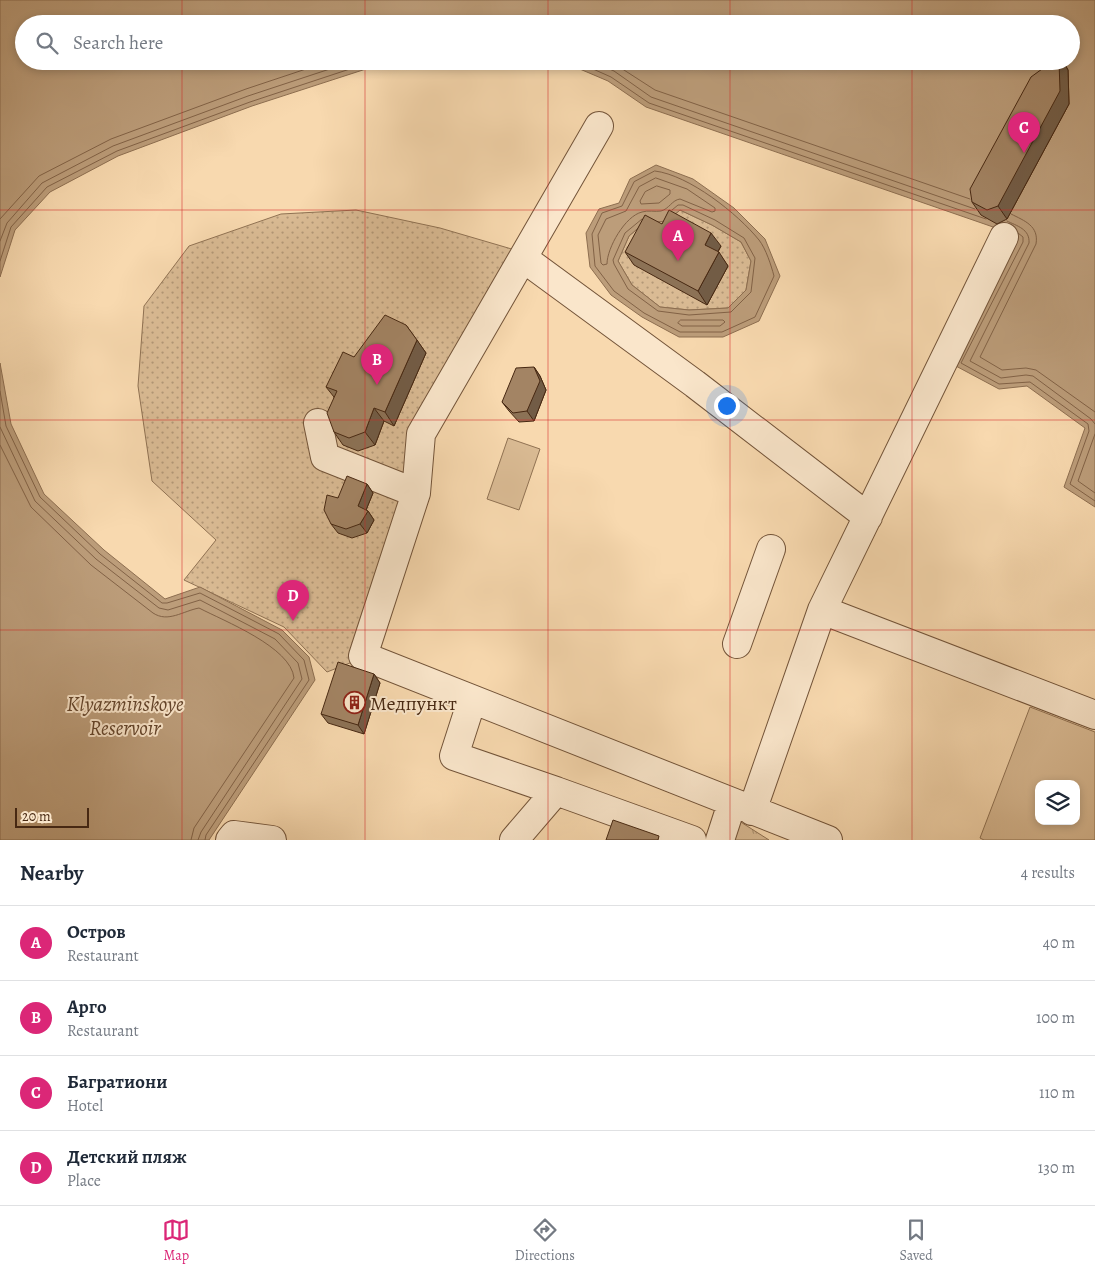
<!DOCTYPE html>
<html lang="en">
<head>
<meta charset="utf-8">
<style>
  :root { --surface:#fff; --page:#f6f6f7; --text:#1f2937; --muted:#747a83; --line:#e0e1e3; --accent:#db2777 }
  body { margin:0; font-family:Alegreya,serif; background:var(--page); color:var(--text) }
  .controls { position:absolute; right:15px; bottom:15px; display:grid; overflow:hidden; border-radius:10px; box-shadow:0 2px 8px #0003 }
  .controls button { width:45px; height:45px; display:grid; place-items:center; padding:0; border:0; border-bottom:1px solid var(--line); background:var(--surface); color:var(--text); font:25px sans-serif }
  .scale { position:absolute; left:15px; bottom:12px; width:74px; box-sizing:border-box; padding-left:5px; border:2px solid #472812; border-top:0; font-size:14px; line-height:18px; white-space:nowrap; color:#472812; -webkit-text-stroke:4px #fae6cb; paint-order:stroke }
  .you { position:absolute; left:726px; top:405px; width:18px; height:18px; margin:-12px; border:4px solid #fff; border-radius:50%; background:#1a73e8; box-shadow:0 0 0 8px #1a73e833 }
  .badge { display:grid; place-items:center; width:32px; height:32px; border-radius:50%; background:var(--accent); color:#fff; font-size:16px; font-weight:700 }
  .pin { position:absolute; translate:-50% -41px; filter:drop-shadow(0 1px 2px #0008) }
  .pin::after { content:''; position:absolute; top:26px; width:18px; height:15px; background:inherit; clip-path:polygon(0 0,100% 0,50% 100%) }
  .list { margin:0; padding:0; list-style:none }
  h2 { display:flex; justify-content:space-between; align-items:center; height:65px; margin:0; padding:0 20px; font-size:21px }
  h2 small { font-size:16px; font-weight:400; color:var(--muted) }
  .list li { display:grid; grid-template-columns:32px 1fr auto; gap:15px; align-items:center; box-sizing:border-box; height:75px; padding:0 20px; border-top:1px solid var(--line) }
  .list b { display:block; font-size:19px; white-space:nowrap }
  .list p { margin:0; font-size:16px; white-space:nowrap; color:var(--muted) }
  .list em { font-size:16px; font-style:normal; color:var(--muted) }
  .icon { flex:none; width:28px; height:28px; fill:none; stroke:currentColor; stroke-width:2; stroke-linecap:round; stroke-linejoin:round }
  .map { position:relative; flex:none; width:1095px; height:840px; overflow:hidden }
  .search { position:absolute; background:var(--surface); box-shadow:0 2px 8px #0003; left:15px; right:15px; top:15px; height:55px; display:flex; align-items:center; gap:12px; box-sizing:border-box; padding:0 18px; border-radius:28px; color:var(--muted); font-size:19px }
  .sheet { height:365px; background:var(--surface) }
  nav { display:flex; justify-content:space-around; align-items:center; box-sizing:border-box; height:70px; border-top:1px solid var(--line); background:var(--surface); font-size:14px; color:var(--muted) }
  nav a { display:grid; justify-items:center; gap:2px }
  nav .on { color:var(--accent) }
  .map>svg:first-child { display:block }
  .grass { fill:url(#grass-dots); stroke:#907253 }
  .park { fill:url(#park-tufts); stroke:#907253 }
  .pitch { fill:#dabb94; stroke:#907253; fill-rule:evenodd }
  .water { fill:#bc9d7a; stroke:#8d6e50; fill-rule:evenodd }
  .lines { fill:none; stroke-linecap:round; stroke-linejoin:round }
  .shore { stroke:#826246; stroke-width:1 }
  .minor-casing { stroke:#735439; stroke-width:30 }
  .minor { stroke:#fae6cb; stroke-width:28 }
  .wall { fill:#8c7256; stroke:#472812 }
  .shaded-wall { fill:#725c46; stroke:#472812 }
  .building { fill:#a38464; stroke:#472812 }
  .grid { fill:none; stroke:#d62828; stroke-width:1; stroke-opacity:0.55 }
  .labels { text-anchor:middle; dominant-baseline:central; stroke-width:4; stroke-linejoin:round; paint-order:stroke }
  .poi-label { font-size:20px; fill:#472812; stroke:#fae6cb; text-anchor:start }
  .water-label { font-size:21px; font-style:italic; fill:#64452c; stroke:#fae6cb }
</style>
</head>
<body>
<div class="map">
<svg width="1095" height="840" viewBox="0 0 1095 840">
  <defs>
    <pattern id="grass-dots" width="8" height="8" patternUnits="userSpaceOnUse" patternTransform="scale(1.25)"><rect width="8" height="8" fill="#dabb94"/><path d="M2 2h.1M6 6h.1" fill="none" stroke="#b39877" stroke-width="1.8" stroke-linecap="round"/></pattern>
    <pattern id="park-tufts" width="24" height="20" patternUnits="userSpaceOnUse" patternTransform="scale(1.25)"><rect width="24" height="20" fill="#dabb94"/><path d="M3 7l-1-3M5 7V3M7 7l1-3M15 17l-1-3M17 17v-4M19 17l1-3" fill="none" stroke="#b39877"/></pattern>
  </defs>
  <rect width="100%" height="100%" fill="#f8d9af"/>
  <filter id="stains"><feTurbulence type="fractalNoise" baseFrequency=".004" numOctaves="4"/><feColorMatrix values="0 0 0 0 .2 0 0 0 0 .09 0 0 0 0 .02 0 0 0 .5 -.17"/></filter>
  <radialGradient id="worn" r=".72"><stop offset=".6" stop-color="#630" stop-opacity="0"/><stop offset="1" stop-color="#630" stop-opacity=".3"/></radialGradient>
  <!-- grass -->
  <path class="grass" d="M 356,210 L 440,228 L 515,250 L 409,492 L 355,661 L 327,672 L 284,627 L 184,580 L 216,540 L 152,481 L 138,386 L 144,306 L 189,246 L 281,214 Z
    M 680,210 L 712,225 L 741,242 L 751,261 L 746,290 L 728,308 L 689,310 L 660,307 L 632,285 L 618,261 L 629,236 L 644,223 L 667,221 Z"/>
  <!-- park -->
  <path class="park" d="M 736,819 L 769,840 L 729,840 Z"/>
  <!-- pitch -->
  <path class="pitch" d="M 508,438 L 540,449 L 519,510 L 487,499 Z
    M 1030,707 L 1095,732 L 1095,840 L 984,840 L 980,838 ZM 1039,784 L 1076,784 L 1076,821 L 1039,821 Z"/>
  <!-- water -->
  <path class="water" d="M 0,0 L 1095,0 L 1095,507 L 1064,487 L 1085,428 L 1027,386 L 999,389 L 954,365 L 1018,239 L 996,228 L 646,107 L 608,81 L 561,61 L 1071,61 L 1071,24 L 24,24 L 24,61 L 411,61 L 369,68 L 252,106 L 118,156 L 50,192 L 15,230 L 0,277 Z
    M 656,165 L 693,179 L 734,208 L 765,239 L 780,276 L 759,321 L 723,337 L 679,337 L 642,317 L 611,295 L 590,267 L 586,233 L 599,209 L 619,203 L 630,179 ZM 680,210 L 712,225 L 741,242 L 751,261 L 746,290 L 728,308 L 689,310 L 660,307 L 632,285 L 618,261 L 629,236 L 644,223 L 667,221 Z
    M 0,363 L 11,424 L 44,494 L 104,550 L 165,599 L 200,587 L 282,630 L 309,657 L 315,680 L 209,840 L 0,840 Z"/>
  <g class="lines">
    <!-- shore -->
    <path class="shore" d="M 575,61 L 611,77 L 649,103 L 986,219
      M 591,61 L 614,71 L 651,97 L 975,209
      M 610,61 L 655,90 L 970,199
      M 655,171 C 689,175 738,214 759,240 C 766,249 771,265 774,276 L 755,317 L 722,332 L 680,332 L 644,313 L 614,291 L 595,266 L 592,234 L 602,213 L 622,206 L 634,182 Z
      M 656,178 L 687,189 L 715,208 L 715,211 L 712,212 L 680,199 C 672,200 669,209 661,211 C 655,212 648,210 642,212 C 625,216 607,248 607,264 L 603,265 L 601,263 L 598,235 L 606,219 L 626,211 L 639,187 Z
      M 657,186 L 670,190 L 670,194 L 659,203 L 641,204 L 640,201 L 645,192 Z
      M 1011,214 C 1025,221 1039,226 1036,244 L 980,357 L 1002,370 L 1026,368 L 1036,370 L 1095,412
      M 0,219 L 39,176 L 111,139 L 246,89 L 330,61
      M 642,219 L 625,233 L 613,260 L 614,264 L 628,289 L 658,311 L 689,315 L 731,312 L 751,292 L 755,258 L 744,238 L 715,220 L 683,205 L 678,205 L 672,210
      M 1007,221 C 1017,226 1030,229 1029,243 L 970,361 L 1001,378 L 1026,375 L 1033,376 L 1091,419 L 1095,424
      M 1018,233 L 1023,237 L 1023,242 L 961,363 L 999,384 L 1030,382 L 1088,424 L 1089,431 L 1070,484 L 1095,501
      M 0,241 L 7,223 L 42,183 L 113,146 L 248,96 L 354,61
      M 0,261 L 11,227 L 47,187 L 117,151 L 250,102 L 368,63 L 380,61
      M 681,320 L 723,320 L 725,322 L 720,326 L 682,326 L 678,323 Z
      M 0,391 L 6,426 L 40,497 L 100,554 L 162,603 L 167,603 L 200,593 L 279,634 L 304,660 L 309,680 L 206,835 L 205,840
      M 0,427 L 35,501 L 96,559 L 159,608 L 168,610 L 200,600 L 275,639 L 298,663 L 302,679 L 201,832 L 198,840
      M 1095,434 L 1078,481 L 1095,493
      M 0,445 L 31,507 L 91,565 L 153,613 C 168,623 183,611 199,608 C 224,621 291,647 294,678 L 194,828 L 191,840"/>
    <defs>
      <path id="minor" d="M 599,126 L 421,434 L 416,493 L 363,656 L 828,840
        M 523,258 L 695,384 L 868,517
        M 318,423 L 325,457 L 416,493
        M 822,610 L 1095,715
        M 737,644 L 771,549
        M 472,700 L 454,756 L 556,791
        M 752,811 L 822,610 L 1004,237
        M 230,840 L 234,835 L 272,840
        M 514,840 L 556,791 L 692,840
        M 720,840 L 732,803"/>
    </defs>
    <!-- minor casing -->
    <use href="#minor" class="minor-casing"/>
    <!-- minor -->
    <use href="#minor" class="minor"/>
  </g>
  <!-- wall -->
  <path class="wall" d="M 1053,61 L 1063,61 L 1068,70 L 1069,104 L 1007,219 L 997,224 L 981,215 L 972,202 Z
    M 662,224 L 721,246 L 718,252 L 728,266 L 707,305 L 634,265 L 625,252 Z
    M 406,325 L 426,353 L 394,426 L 384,421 L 375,445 L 358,451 L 343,445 L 334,432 L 334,397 L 326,387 L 354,357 Z
    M 534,367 L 540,376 L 546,390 L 534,421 L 519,422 L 509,411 L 502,402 Z
    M 367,484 L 373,493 L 366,510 L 368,511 L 374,520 L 367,533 L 352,538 L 338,533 L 331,524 L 338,498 Z
    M 374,674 L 380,683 L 364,734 L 328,723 L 321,714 Z"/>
  <!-- shaded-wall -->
  <path class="shaded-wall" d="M 1059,61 L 1063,61 L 1068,70 L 1069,104 L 1007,219 L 998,206 Z
    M 711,233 L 721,246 L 714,258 L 705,245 Z
    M 719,252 L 728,266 L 707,305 L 698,291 Z
    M 417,340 L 426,353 L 394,426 L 385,412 Z
    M 534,367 L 540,376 L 546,390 L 534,421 L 527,411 Z
    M 374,408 L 384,421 L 375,445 L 365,432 Z
    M 367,484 L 373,493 L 364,515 L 358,506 Z
    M 368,511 L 374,520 L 367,533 L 360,524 Z
    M 374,674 L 380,683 L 364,734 L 358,725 Z"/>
  <!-- building -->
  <path class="building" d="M 1053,61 L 1059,61 L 1060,91 L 998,206 L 987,210 L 972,202 L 970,189 L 1031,77 Z
    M 669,210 L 711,233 L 705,245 L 719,252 L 698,291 L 625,252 L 645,215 L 662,224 Z
    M 385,315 L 406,325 L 417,340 L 385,412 L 374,408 L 365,432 L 349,438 L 334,432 L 327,413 L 337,391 L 326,387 L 343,352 L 354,357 Z
    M 534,367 L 540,381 L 527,411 L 513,413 L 502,402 L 516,368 Z
    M 347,476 L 367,484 L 358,506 L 368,511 L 360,524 L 346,529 L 331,524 L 324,510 L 327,495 L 338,498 Z
    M 338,662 L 374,674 L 358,725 L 321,714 Z
    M 613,820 L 659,836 L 658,840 L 606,840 Z"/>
  <!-- grid -->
  <path class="grid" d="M 182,0 L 182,24M 365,0 L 365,24M 548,0 L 548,24M 730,0 L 730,24M 912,0 L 912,24M 182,61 L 182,840M 365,61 L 365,840M 548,61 L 548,840M 730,61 L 730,840M 912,61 L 912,840M 0,210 L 1095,210M 0,420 L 1095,420M 0,630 L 1095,630"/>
  <!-- icons -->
  <defs>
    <symbol id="building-ring" viewBox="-11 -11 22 22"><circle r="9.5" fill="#fae6cb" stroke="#8f2418" stroke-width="1.5"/><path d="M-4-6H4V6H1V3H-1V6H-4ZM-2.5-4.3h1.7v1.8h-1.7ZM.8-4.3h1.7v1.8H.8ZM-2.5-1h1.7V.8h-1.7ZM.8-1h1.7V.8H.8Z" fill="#8f2418"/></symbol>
  </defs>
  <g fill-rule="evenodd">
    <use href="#building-ring" x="342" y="690" width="25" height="25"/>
  </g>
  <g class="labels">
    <!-- poi labels -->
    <g class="poi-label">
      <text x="370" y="703">Медпункт</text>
    </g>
    <!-- water labels -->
    <g class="water-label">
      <text x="125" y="704">Klyazminskoye<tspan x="125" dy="24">Reservoir</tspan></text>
    </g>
  </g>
  <rect width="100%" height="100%" filter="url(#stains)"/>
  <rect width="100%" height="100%" fill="url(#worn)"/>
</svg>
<div class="controls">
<button><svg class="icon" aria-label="layers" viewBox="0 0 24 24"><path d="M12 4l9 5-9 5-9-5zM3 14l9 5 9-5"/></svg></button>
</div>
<div class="scale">20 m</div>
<div class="you"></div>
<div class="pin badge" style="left:678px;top:261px">A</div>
<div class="pin badge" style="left:377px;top:385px">B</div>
<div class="pin badge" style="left:1024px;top:153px">C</div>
<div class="pin badge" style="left:293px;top:621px">D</div>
<div class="search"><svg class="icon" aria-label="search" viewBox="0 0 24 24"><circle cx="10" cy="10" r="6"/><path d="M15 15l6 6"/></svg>Search here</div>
</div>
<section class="sheet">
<h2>Nearby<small>4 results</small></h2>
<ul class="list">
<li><span class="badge">A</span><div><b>Остров</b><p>Restaurant</p></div><em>40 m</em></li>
<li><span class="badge">B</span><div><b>Арго</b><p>Restaurant</p></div><em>100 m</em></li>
<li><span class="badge">C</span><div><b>Багратиони</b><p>Hotel</p></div><em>110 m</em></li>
<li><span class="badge">D</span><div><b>Детский пляж</b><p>Place</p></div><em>130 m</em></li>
</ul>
</section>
<nav>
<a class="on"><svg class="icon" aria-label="map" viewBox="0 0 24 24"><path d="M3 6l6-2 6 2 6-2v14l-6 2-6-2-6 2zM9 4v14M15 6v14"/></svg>Map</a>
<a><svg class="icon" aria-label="directions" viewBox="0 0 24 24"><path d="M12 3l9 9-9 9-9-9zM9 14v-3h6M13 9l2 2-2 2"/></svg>Directions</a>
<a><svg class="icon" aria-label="saved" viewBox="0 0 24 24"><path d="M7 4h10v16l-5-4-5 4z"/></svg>Saved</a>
</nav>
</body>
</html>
